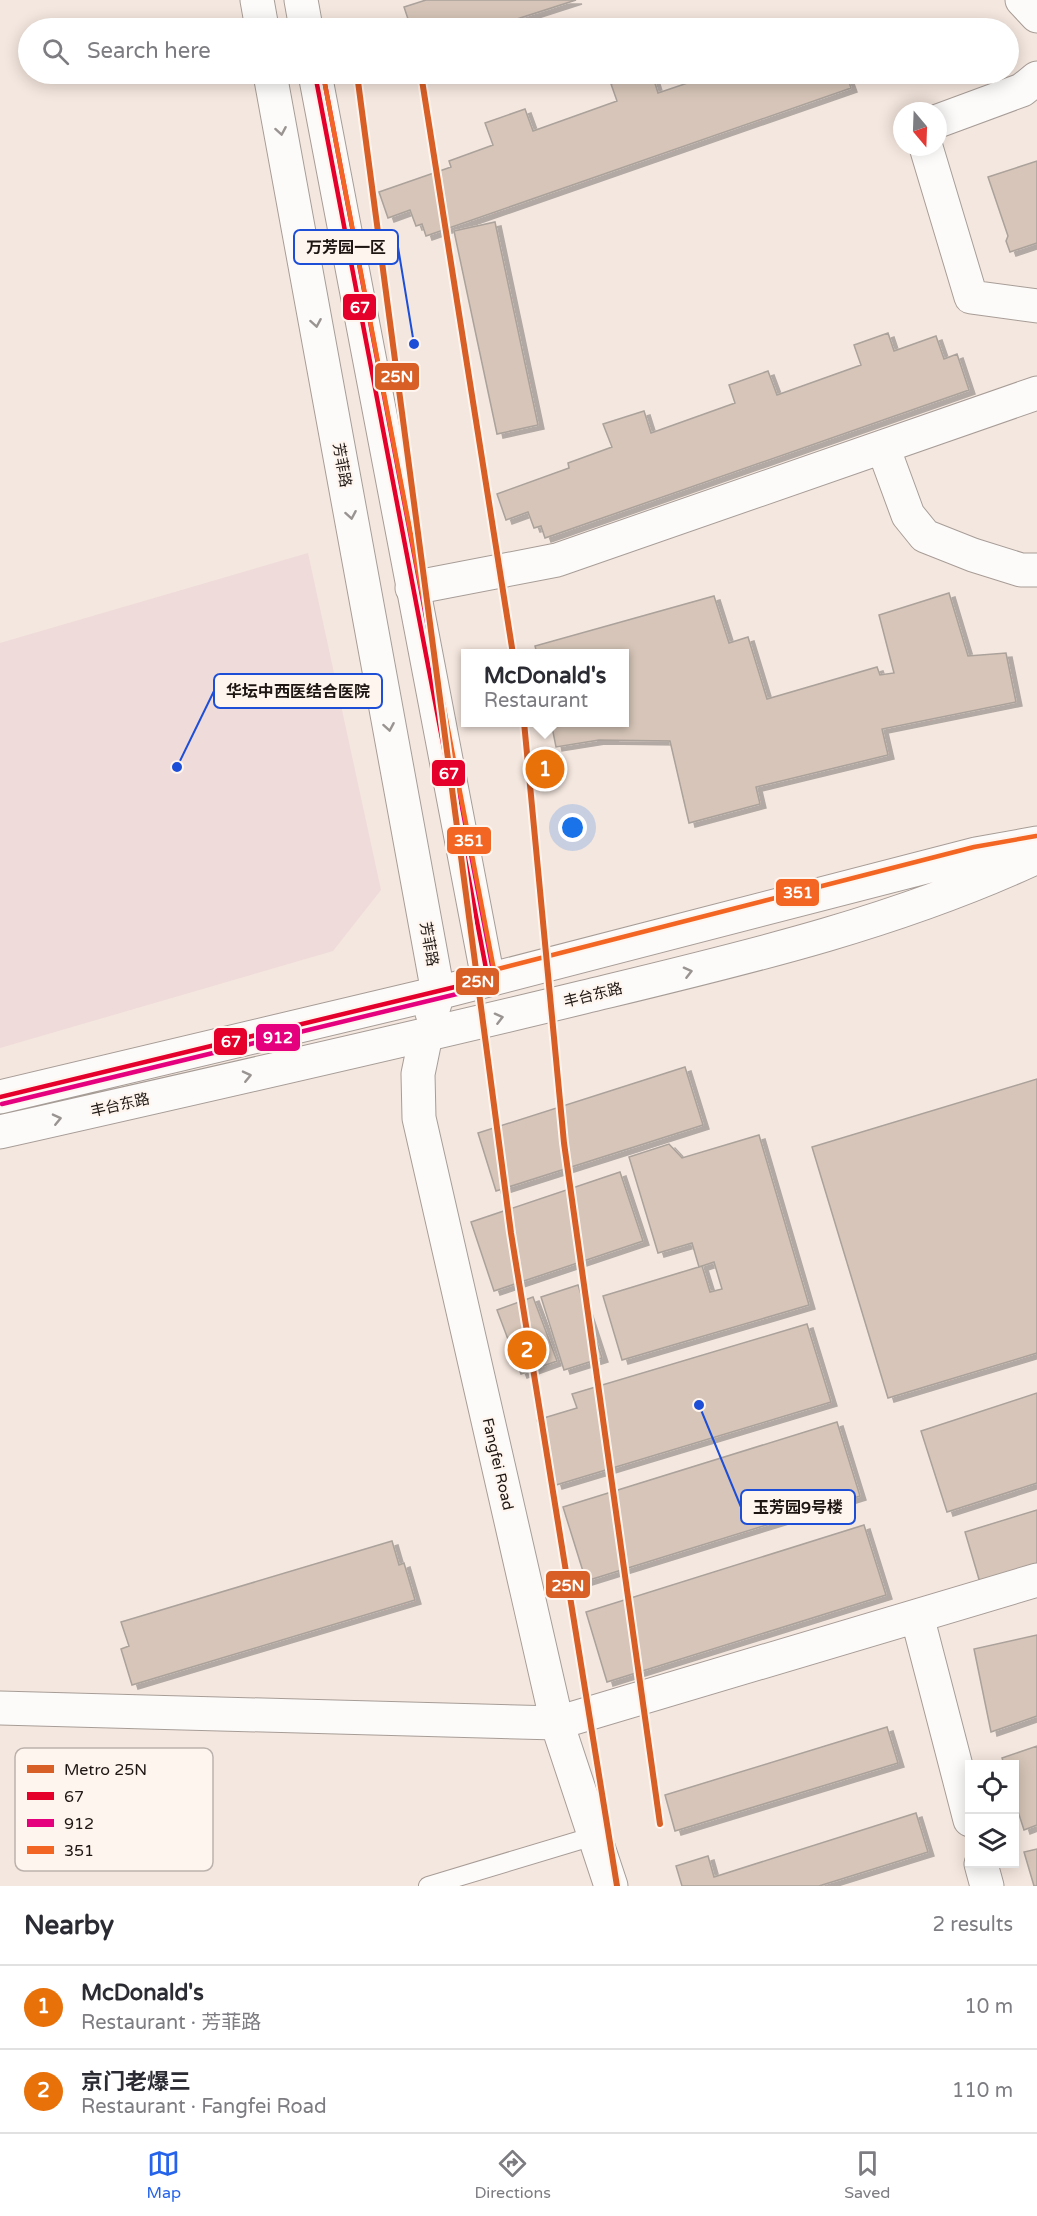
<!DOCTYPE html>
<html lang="en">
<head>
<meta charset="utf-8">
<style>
  :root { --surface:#fff; --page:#f7f7f7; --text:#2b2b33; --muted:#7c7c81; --line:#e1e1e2; --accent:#2563eb }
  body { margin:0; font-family:"Varela Round","Noto Sans SC",sans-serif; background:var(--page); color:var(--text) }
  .controls { position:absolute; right:18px; bottom:18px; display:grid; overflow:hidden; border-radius:0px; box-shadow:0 3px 15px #0003 }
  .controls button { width:54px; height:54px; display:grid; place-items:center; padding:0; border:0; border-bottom:2px solid var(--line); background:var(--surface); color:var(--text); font:30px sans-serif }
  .compass { position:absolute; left:893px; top:102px; width:54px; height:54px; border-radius:50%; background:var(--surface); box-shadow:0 3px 15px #0003; rotate:161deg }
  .you { position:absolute; left:573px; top:828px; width:21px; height:21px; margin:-15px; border:4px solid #fff; border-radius:50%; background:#1a73e8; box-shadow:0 0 0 9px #1a73e833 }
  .badge { display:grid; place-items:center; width:39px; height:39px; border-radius:50%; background:var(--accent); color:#fff; font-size:20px; font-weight:700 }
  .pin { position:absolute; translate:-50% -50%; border:3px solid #fff; box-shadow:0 2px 6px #0006 }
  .popup { position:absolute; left:461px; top:649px; width:168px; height:78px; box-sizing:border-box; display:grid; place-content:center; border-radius:0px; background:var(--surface); filter:drop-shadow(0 2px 4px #0005); font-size:20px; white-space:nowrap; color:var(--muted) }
  .popup b { font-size:22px; color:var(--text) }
  .popup::after { content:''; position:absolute; left:50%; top:100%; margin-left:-12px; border:12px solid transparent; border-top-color:var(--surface) }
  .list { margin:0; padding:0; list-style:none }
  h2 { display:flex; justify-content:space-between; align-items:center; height:78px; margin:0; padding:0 24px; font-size:26px }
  h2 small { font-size:20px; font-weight:400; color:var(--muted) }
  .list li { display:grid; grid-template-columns:39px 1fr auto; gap:18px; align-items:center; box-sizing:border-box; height:84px; padding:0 24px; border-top:2px solid var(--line) }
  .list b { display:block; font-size:22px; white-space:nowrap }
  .list p { margin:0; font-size:20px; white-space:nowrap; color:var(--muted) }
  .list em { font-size:20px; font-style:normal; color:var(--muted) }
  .icon { flex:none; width:33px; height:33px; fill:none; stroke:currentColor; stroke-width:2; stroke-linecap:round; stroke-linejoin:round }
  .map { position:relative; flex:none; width:1037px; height:1886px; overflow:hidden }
  .search { position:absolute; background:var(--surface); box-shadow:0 3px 15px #0003; left:18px; right:18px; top:18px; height:66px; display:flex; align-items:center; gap:15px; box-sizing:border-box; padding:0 21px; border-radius:33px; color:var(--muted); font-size:22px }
  .sheet { height:246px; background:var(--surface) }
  nav { display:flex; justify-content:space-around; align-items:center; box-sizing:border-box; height:84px; border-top:2px solid var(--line); background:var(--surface); font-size:16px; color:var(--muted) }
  nav a { display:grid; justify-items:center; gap:3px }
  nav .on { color:var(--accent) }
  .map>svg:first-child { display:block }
  .medical { fill:#efdbda }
  .building { fill:#d6c5b8; stroke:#aba29b; stroke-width:1.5; filter:url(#shadow) }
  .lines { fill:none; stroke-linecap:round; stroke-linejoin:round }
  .service-casing { stroke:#a79d97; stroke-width:20 }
  .minor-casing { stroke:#a79d97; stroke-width:35 }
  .tertiary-casing { stroke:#a79d97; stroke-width:35 }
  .service { stroke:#fdfbfa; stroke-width:18 }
  .minor { stroke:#fdfbfa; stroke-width:33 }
  .tertiary { stroke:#fdfbfa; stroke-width:33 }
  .bus-1-casing { stroke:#fff5ef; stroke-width:9 }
  .bus-2-casing { stroke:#fff5ef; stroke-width:9 }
  .bus-3-casing { stroke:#fff5ef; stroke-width:9 }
  .bus-1 { stroke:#e4002b; stroke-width:4.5 }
  .bus-2 { stroke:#e5007d; stroke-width:4.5 }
  .bus-3 { stroke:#f26522; stroke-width:4.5 }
  .metro-1-casing { stroke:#fff5ef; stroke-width:10 }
  .metro-1 { stroke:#d85f26; stroke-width:6 }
  .oneway { stroke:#999492 }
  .labels { text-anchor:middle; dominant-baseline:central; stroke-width:4.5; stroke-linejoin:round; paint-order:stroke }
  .street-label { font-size:15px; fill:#1e1612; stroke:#fff5ef }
  .key { fill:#fff5ef; stroke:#bcb2ad; stroke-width:1.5 }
  .key-label { font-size:16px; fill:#1e1612 }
  .leader { fill:none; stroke:#1d4ed8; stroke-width:2 }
  .callout-dot { fill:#1d4ed8; stroke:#fff5ef; stroke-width:2 }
  .callout { fill:#fff5ef; stroke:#1d4ed8; stroke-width:2 }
  .callout-label { font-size:16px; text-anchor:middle; font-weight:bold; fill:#1e1612 }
  .line-badge { stroke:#fff5ef; stroke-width:2 }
  .badge-label { font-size:16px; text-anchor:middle; font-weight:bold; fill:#fff }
</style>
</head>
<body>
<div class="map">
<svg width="1037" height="1886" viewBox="0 0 1037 1886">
  <defs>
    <filter id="shadow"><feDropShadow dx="6" dy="4" stdDeviation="0" flood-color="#0004"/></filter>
  </defs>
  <rect width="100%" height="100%" fill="#f4e7df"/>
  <!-- medical -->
  <path class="medical" d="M 308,553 L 381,890 L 333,951 L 0,1048 L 0,643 Z"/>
  <!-- building -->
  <path class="building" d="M 426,0 L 576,0 L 489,28 L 411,28 L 404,7 Z
    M 639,74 L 652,74 L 658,93 L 714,74 L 846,74 L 851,88 L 426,236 L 422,224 L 416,226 L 410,210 L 388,218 L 379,192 L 451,167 L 449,161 L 493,145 L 485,123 L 525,109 L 533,131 L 617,101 L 611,84 Z
    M 1037,161 L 1037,243 L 1010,252 L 1006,241 L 1008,236 L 988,177 Z
    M 495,222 L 538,425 L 497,434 L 454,231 Z
    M 888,333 L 894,351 L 936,336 L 944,359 L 957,354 L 969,390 L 545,538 L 541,526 L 534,528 L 528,512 L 506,520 L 497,494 L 569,468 L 568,463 L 612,447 L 603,424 L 644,411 L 651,433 L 735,403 L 729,385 L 768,371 L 777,395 L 861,365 L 854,345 Z
    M 949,593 L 968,656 L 1006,653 L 1016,702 L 882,729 L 888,755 L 756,787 L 760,804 L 689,823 L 670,741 L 599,740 L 556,747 L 551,722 L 624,722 L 624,654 L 537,654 L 535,646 L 714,596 L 729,643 L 748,637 L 767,699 L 877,667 L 880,675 L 894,673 L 879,615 Z
    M 685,1067 L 703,1125 L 496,1191 L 478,1133 Z
    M 1037,1079 L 1037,1353 L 888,1398 L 812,1147 Z
    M 759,1135 L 809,1305 L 622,1360 L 603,1296 L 702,1266 L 710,1292 L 722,1289 L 714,1262 L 699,1267 L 692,1243 L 658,1253 L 629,1157 L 669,1144 L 682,1158 Z
    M 620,1172 L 643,1241 L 494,1291 L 471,1222 Z
    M 578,1285 L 602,1358 L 564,1370 L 541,1297 Z
    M 533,1297 L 557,1361 L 521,1374 L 497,1310 Z
    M 807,1324 L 831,1402 L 556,1485 L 537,1420 L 577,1408 L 572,1394 Z
    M 1037,1393 L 1037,1483 L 947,1512 L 921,1431 Z
    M 837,1422 L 860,1496 L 586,1581 L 563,1507 Z
    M 1037,1510 L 1037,1569 L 981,1586 L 965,1532 Z
    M 864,1525 L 886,1595 L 607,1682 L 586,1612 Z
    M 392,1541 L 399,1565 L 404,1563 L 415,1600 L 132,1685 L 121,1649 L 129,1646 L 121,1622 Z
    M 1037,1635 L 1037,1716 L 991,1732 L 974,1649 Z
    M 887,1727 L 898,1763 L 675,1831 L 665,1795 Z
    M 1037,1746 L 1037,1825 L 1024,1830 L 1014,1799 L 1014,1764 L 1004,1764 L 1002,1758 Z
    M 916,1813 L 928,1852 L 819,1886 L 682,1886 L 676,1866 L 708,1856 L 714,1877 Z
    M 1037,1849 L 1037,1886 L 1034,1886 L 1024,1852 Z"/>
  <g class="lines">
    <defs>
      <path id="service" d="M 428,1886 L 594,1836"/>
      <path id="minor" d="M 1022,0 L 1037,16
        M 938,121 L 1022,90 L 1037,78
        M 926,147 L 971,297 L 1037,306
        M 883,447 L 908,515 L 925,536 L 973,555 L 1021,570 L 1037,570
        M 412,588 L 557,560 L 1037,393
        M 426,1035 L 418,1074 L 419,1118 L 557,1723 L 611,1886
        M 917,1616 L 970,1820
        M 0,1708 L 557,1723 L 1037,1580
        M 981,1864 L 987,1886"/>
      <path id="tertiary" d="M 257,0 L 262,28
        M 301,0 L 306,28
        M 270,74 L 438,993 L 432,1013
        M 315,74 C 374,375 429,678 488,979
        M 0,1097 L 438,993 L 976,854 L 1037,843
        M 0,1132 C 195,1088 390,1044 584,997 C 737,960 894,924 1037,857"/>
    </defs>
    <!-- service casing -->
    <use href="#service" class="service-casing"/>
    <!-- minor casing -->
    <use href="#minor" class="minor-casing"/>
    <!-- tertiary casing -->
    <use href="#tertiary" class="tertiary-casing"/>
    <!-- service -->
    <use href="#service" class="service"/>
    <!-- minor -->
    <use href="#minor" class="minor"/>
    <!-- tertiary -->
    <use href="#tertiary" class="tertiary"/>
    <defs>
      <path id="bus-1" d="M 0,1097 L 488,979 L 315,74"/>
      <path id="bus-2" d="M 2,1104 L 490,986 L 495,981 L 323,74"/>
      <path id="bus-3" d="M 323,74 L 494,970 L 974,847 L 1036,836"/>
    </defs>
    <!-- bus-1 casing -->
    <use href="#bus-1" class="bus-1-casing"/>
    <!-- bus-2 casing -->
    <use href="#bus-2" class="bus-2-casing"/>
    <!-- bus-3 casing -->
    <use href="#bus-3" class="bus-3-casing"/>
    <!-- bus-1 -->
    <use href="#bus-1" class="bus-1"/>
    <!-- bus-2 -->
    <use href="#bus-2" class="bus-2"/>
    <!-- bus-3 -->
    <use href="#bus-3" class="bus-3"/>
    <defs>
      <path id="metro-1" d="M 357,74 L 511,1233 L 617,1886
        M 421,74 L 513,654
        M 524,722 L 564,1143 L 660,1824"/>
    </defs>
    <!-- metro-1 casing -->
    <use href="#metro-1" class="metro-1-casing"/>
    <!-- metro-1 -->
    <use href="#metro-1" class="metro-1"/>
  </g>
  <!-- one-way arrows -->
  <defs><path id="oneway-chevron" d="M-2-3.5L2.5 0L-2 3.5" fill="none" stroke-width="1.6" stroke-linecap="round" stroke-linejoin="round" transform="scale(1.5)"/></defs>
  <g class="oneway">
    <use href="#oneway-chevron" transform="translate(281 131) rotate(80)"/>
    <use href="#oneway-chevron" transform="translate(316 323) rotate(80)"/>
    <use href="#oneway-chevron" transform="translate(351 515) rotate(80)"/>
    <use href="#oneway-chevron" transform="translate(389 727) rotate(80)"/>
    <use href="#oneway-chevron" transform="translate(688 972) rotate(-14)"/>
    <use href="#oneway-chevron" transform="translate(499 1018) rotate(-14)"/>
    <use href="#oneway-chevron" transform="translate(247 1076) rotate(-13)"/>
    <use href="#oneway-chevron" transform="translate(57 1119) rotate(-13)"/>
  </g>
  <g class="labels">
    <!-- street labels -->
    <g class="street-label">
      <text transform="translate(342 465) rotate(80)">芳菲路</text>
      <text transform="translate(429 944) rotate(80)">芳菲路</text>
      <text transform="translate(593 995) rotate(-14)">丰台东路</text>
      <text transform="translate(120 1105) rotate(-13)">丰台东路</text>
      <text transform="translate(498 1464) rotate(77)">Fangfei Road</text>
    </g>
  </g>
  <!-- legend -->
  <rect x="15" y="1748" width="198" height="123" rx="9" class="key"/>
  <rect x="27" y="1765" width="27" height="8" fill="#d85f26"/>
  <rect x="27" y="1792" width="27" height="8" fill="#e4002b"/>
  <rect x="27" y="1819" width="27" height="8" fill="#e5007d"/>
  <rect x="27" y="1846" width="27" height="8" fill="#f26522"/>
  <g class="key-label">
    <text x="64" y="1775">Metro 25N</text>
    <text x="64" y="1802">67</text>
    <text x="64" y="1829">912</text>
    <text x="64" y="1856">351</text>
  </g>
  <!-- callouts -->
  <path class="leader" d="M414 344L398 247M177 767L214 691M699 1405L741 1507"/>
  <g class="callout-dot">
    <circle cx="414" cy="344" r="6"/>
    <circle cx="177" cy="767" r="6"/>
    <circle cx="699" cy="1405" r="6"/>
  </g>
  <g class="callout">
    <rect x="294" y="230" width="104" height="34" rx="6"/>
    <rect x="214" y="674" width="168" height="34" rx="6"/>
    <rect x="741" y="1490" width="114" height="34" rx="6"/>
  </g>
  <g class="callout-label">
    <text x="346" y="253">万芳园一区</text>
    <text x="298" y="697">华坛中西医结合医院</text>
    <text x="798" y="1513">玉芳园9号楼</text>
  </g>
  <g class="line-badge">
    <rect x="342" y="293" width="35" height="28" rx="6" fill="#e4002b"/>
    <rect x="374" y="362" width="46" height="29" rx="6" fill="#d85f26"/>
    <rect x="431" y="759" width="35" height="28" rx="6" fill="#e4002b"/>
    <rect x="446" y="826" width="46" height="29" rx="6" fill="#f26522"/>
    <rect x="775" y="878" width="45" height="29" rx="6" fill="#f26522"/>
    <rect x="455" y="967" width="45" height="29" rx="6" fill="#d85f26"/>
    <rect x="255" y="1023" width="46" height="29" rx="6" fill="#e5007d"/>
    <rect x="213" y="1027" width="35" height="29" rx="6" fill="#e4002b"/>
    <rect x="545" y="1570" width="46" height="29" rx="6" fill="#d85f26"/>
  </g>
  <g class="badge-label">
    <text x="360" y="313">67</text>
    <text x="397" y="382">25N</text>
    <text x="449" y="779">67</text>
    <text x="469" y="846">351</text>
    <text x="798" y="898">351</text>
    <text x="478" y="987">25N</text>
    <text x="278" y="1043">912</text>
    <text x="231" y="1047">67</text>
    <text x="568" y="1591">25N</text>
  </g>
</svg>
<div class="controls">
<button><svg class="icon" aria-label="locate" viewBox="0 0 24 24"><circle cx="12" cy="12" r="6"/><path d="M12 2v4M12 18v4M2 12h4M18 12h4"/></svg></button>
<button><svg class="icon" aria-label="layers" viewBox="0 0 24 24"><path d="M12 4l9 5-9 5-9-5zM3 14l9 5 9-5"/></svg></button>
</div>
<svg class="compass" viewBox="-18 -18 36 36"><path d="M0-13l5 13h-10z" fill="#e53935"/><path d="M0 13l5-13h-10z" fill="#7c7c81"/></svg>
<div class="you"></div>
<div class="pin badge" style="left:545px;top:769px;background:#e8710a">1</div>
<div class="popup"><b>McDonald's</b>Restaurant</div>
<div class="pin badge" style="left:527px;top:1350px;background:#e8710a">2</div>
<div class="search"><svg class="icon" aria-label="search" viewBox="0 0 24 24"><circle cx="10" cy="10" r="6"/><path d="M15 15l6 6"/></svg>Search here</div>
</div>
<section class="sheet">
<h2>Nearby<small>2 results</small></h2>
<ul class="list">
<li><span class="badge" style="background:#e8710a">1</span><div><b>McDonald's</b><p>Restaurant · 芳菲路</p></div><em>10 m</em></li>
<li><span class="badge" style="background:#e8710a">2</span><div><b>京门老爆三</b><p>Restaurant · Fangfei Road</p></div><em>110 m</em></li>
</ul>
</section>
<nav>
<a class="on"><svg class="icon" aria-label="map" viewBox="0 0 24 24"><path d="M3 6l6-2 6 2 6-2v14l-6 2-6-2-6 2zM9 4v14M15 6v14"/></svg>Map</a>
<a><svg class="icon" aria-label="directions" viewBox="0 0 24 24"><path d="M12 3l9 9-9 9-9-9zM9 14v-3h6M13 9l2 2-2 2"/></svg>Directions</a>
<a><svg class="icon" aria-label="saved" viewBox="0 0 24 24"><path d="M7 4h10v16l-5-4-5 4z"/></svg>Saved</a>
</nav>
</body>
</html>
